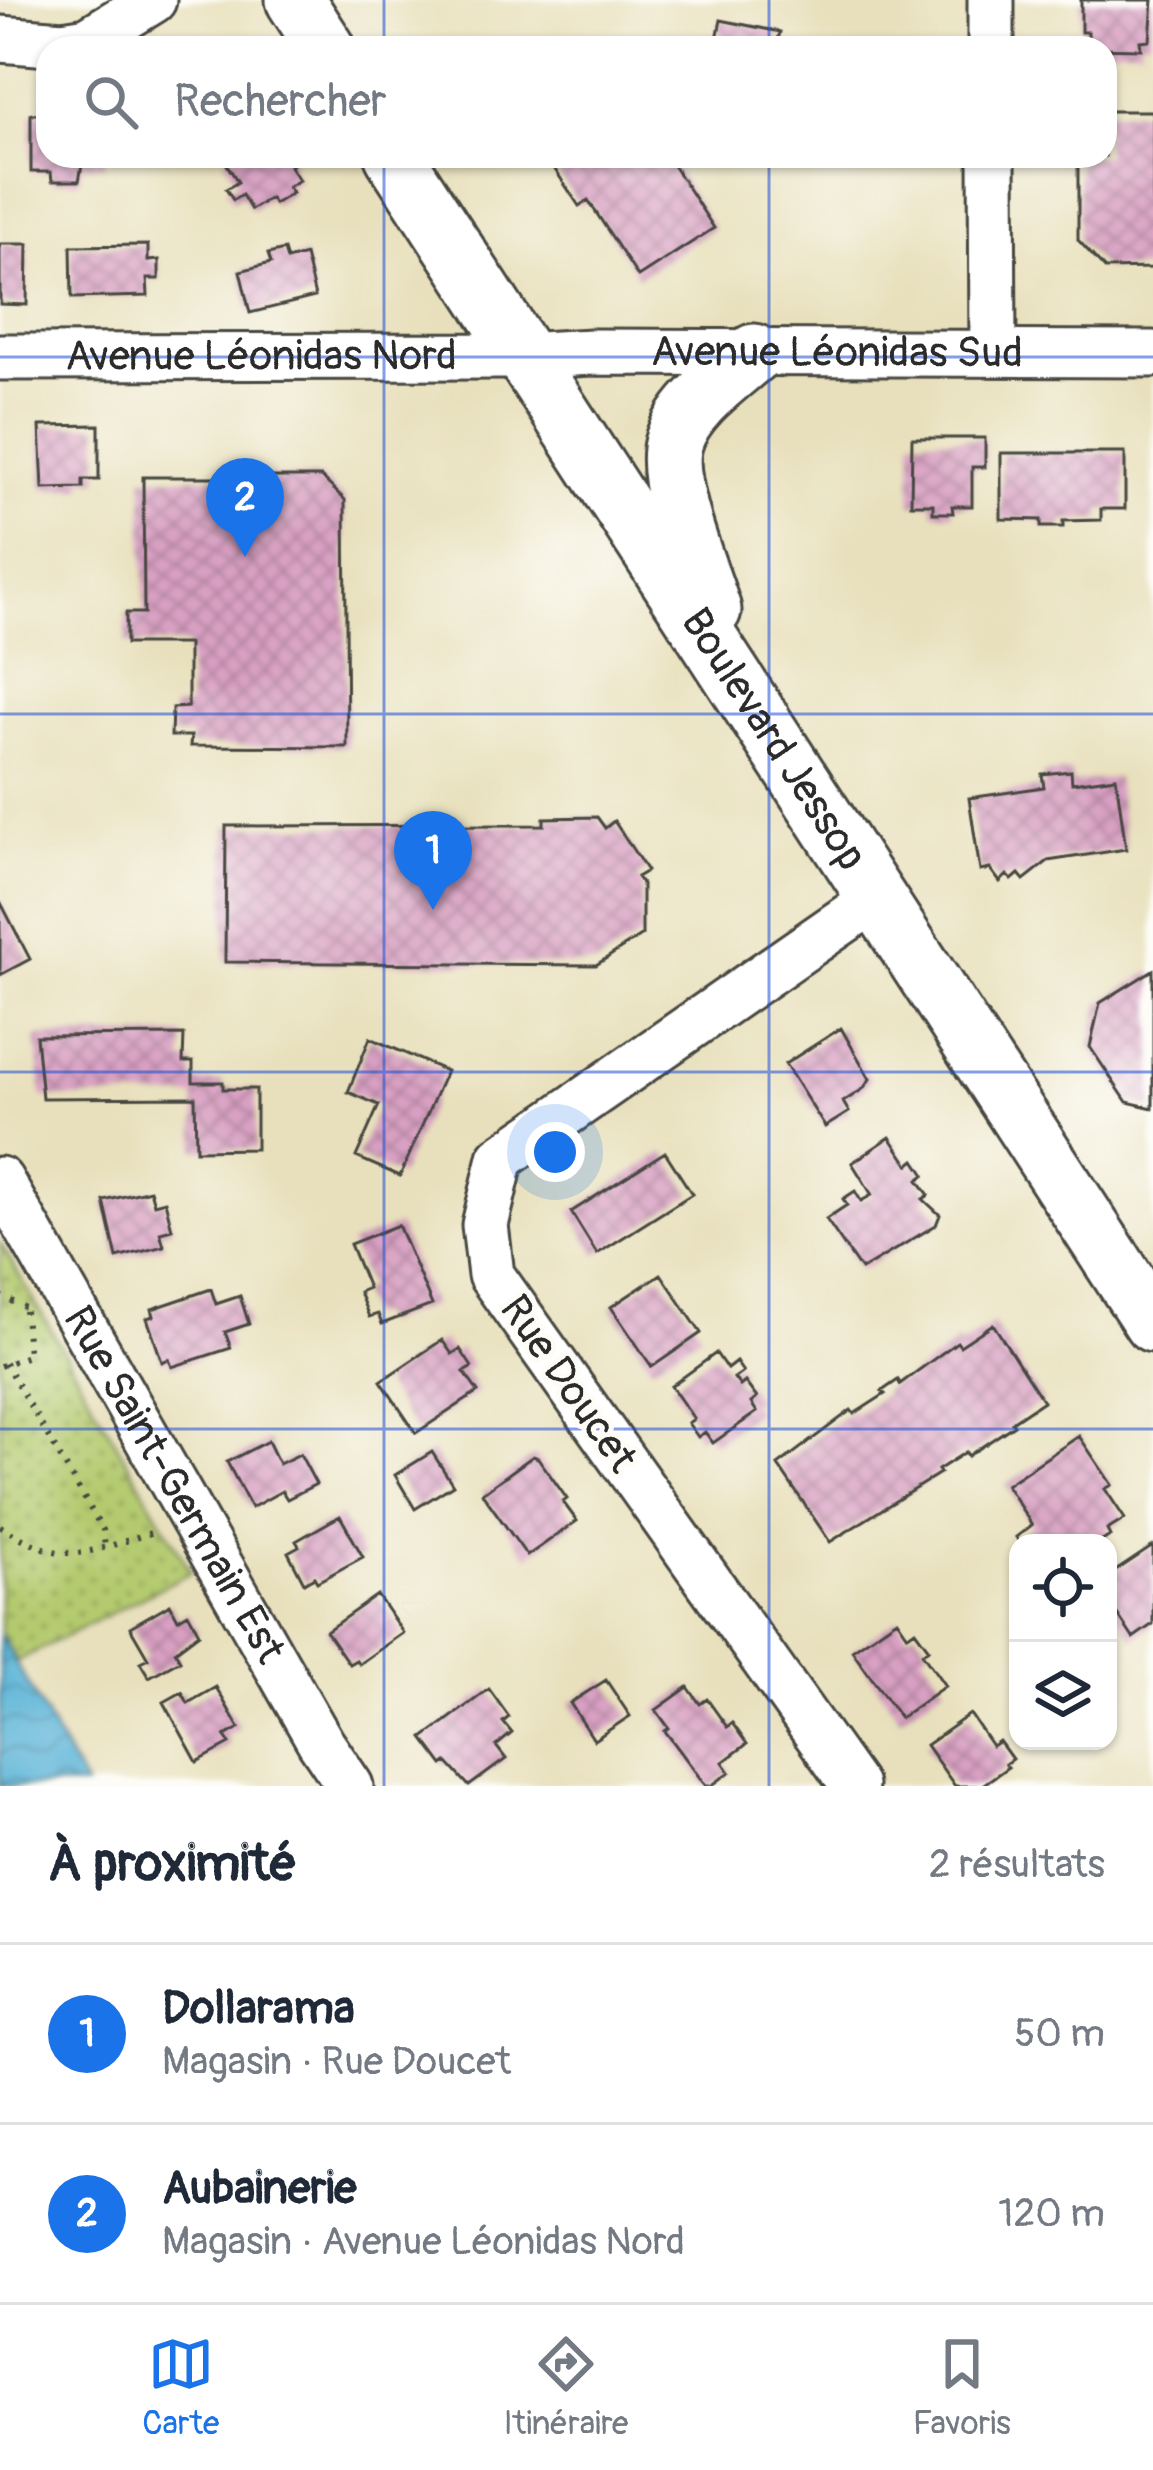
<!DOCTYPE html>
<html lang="fr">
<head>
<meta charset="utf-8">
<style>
  :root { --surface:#fff; --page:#f6f6f7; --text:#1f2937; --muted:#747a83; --line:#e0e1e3; --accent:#1a73e8 }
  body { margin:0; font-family:Pangolin,sans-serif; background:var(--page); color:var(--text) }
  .controls { position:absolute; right:36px; bottom:36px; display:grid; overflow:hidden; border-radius:24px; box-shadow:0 3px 9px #0004 }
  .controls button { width:108px; height:108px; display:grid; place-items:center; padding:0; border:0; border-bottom:3px solid var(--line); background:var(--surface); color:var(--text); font:60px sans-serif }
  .you { position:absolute; left:555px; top:1152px; width:42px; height:42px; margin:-30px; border:9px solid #fff; border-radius:50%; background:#1a73e8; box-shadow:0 0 0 18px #1a73e833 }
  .badge { display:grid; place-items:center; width:78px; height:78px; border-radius:50%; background:var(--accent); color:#fff; font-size:39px; font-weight:700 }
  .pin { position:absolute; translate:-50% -99px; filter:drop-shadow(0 3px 6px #0008) }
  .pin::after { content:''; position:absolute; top:63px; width:42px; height:36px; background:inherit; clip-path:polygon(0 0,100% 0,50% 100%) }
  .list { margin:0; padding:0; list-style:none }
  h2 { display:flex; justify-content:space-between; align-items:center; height:156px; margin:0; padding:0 48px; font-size:51px }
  h2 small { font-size:39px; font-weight:400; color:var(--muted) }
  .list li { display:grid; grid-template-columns:78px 1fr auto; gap:36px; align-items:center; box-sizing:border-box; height:180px; padding:0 48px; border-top:3px solid var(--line) }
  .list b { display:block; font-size:45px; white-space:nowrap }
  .list p { margin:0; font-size:39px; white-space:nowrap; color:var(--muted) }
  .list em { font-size:39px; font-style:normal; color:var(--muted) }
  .icon { flex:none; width:66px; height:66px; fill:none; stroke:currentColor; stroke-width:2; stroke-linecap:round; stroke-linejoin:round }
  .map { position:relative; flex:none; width:1153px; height:1786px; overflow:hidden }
  .search { position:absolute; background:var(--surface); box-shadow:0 3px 9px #0004; left:36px; right:36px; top:36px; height:132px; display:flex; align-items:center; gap:30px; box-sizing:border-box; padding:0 42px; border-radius:36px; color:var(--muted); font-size:45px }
  .sheet { height:516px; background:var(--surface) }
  nav { display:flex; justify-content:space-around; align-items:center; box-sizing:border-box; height:168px; border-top:3px solid var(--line); background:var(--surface); font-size:33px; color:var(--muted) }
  nav a { display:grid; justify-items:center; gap:6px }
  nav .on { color:var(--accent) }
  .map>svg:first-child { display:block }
  .park { fill:url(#park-dots); stroke:#707a4c; stroke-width:3 }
  .water { fill:url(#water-waves); stroke:#426f81; stroke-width:3 }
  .building { fill:url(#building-cross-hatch) }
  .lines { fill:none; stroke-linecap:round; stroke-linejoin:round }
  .minor-casing { stroke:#474641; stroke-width:51 }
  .major-casing { stroke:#474641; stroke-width:63 }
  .path { stroke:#474641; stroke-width:6; stroke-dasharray:3 9; stroke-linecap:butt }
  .minor { stroke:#fff; stroke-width:45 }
  .major { stroke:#fff; stroke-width:57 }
  .grid { fill:none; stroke:#1d4ed8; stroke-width:3; stroke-opacity:0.55 }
  .labels { text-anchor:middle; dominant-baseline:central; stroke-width:10; stroke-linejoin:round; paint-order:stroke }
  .street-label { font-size:42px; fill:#2b2b2b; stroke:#fdfcf7 }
</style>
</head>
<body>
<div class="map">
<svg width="1153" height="1786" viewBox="0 0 1153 1786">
  <defs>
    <pattern id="park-dots" width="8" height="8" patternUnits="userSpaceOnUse" patternTransform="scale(3)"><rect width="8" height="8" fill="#b4ca6e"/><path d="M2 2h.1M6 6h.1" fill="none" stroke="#93a45b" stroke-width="1.8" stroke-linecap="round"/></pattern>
    <pattern id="water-waves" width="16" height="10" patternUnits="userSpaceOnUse" patternTransform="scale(3)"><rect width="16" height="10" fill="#59b3d7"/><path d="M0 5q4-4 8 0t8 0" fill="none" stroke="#4a92af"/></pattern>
    <pattern id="building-cross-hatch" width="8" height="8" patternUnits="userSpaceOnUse" patternTransform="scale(3)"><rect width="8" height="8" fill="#d9a0c3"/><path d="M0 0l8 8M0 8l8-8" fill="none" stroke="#b0839f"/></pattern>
  </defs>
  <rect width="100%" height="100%" fill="#fdfcf7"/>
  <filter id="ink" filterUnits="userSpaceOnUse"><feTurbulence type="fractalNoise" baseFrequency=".00833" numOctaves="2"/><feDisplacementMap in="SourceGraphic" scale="24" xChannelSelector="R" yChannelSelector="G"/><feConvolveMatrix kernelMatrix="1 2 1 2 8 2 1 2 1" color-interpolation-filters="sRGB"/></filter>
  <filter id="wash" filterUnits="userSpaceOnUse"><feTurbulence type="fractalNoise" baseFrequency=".004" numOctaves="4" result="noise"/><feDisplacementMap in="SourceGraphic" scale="48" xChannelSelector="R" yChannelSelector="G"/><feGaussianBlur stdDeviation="2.7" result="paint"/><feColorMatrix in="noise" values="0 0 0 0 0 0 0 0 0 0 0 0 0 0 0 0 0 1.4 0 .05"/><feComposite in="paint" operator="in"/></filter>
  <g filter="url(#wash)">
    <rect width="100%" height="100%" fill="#e8e0bc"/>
    <!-- park -->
    <path class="park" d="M 0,1242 L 191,1572 L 17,1661 L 0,1634 Z"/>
    <!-- water -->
    <path class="water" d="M 0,1634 L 85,1786 L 0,1786 Z"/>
    <g id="blocks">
      <!-- building -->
      <path class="building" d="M 1081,0 L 1153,0 L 1150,40 L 1140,41 L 1141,49 L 1088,48 L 1088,32 L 1081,32 Z
        M 721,20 L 780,32 L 776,48 L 715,48 Z
        M 1105,111 L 1153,111 L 1153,268 L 1105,269 L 1078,240 L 1078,156 L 1105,156 Z
        M 31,114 L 48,114 L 48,156 L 105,156 L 105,165 L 82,165 L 79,181 L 52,181 L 51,172 L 31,172 Z
        M 231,156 L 290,156 L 294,163 L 290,166 L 299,180 L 288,187 L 292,193 L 274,204 L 270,198 L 251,210 L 242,195 L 233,200 L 226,189 L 238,182 L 224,160 Z
        M 546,156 L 667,156 L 714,228 L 638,277 L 588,200 L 579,206 Z
        M 0,244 L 28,244 L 27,305 L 0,304 Z
        M 148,245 L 148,261 L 159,260 L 159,279 L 147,279 L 148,296 L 72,298 L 71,246 Z
        M 284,250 L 287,260 L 305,255 L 315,297 L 250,313 L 240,271 L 271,263 L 268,254 Z
        M 99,425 L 99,480 L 83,480 L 83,488 L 43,489 L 40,426 Z
        M 912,438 L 985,438 L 985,467 L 972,467 L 972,506 L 952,506 L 953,513 L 933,513 L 933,504 L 911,504 Z
        M 1001,453 L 1125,453 L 1125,509 L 1101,509 L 1101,520 L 1063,521 L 1063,527 L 1041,527 L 1041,520 L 1001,519 Z
        M 143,477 L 321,477 L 345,500 L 347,747 L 190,746 L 191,736 L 171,736 L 172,708 L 188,707 L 188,644 L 126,644 L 126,613 L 144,613 Z
        M 1071,771 L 1072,783 L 1116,777 L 1126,849 L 1048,861 L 1024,880 L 1019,874 L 1012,880 L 1007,875 L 1000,882 L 990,869 L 980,871 L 969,798 L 1044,787 L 1042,774 Z
        M 597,817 L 605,828 L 614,821 L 647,871 L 637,877 L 642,884 L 642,935 L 596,965 L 225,962 L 226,826 L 544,825 L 544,818 Z
        M 0,901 L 30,959 L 0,975 Z
        M 1153,970 L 1153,1108 L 1127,1102 L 1090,1047 L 1100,1003 Z
        M 841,1028 L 870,1079 L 863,1089 L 843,1102 L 849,1112 L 825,1127 L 785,1064 Z
        M 184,1035 L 183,1062 L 193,1062 L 193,1082 L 223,1082 L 223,1089 L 256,1089 L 256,1149 L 196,1150 L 195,1097 L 42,1098 L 36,1036 Z
        M 370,1038 L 446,1071 L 400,1176 L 356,1157 L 379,1105 L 348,1092 Z
        M 890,1137 L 909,1165 L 915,1160 L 925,1175 L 918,1180 L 929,1195 L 923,1199 L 940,1215 L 936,1225 L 861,1270 L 826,1219 L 847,1205 L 843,1199 L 855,1191 L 861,1201 L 872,1195 L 852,1163 Z
        M 665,1152 L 692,1194 L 597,1254 L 571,1212 Z
        M 150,1190 L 154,1204 L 165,1201 L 172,1229 L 160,1232 L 164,1246 L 117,1258 L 104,1201 Z
        M 398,1225 L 432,1305 L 382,1324 L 378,1314 L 369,1317 L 359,1292 L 368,1288 L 350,1244 Z
        M 661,1274 L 701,1333 L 652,1367 L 611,1307 Z
        M 211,1289 L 216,1304 L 240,1296 L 249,1324 L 225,1332 L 231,1348 L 172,1367 L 169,1359 L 162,1362 L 147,1318 L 154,1316 L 152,1309 Z
        M 993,1324 L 1043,1401 L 1012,1422 L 1014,1425 L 968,1456 L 966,1452 L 938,1470 L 940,1473 L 830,1542 L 778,1465 L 851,1410 L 854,1414 L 885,1394 L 882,1391 L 898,1380 L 900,1384 L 957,1342 L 960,1346 Z
        M 442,1340 L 452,1354 L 460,1349 L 472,1367 L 464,1372 L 478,1392 L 416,1433 L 381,1381 Z
        M 716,1353 L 727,1369 L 736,1362 L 743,1372 L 734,1378 L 740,1386 L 745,1382 L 757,1398 L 751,1403 L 757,1412 L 713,1443 L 705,1432 L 698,1437 L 688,1423 L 694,1419 L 671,1386 Z
        M 1079,1436 L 1112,1485 L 1105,1489 L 1125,1519 L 1107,1530 L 1110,1536 L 1099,1543 L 1020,1543 L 1016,1537 L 1032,1525 L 1006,1485 Z
        M 268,1441 L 279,1464 L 300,1454 L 316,1484 L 287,1499 L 282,1491 L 251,1508 L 227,1462 Z
        M 432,1452 L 453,1485 L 415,1509 L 395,1475 Z
        M 533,1456 L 538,1458 L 567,1499 L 563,1502 L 577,1521 L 527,1556 L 482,1493 Z
        M 340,1516 L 363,1557 L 317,1582 L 314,1577 L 304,1583 L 288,1552 L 299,1546 L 296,1541 Z
        M 1153,1546 L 1153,1624 L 1133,1638 L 1108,1600 L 1108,1576 Z
        M 377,1595 L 403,1633 L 359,1664 L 356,1660 L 349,1664 L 326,1631 Z
        M 170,1604 L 178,1619 L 188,1613 L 199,1633 L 175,1651 L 180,1660 L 149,1677 L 140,1662 L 148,1658 L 130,1627 Z
        M 897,1619 L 908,1635 L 915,1630 L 929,1649 L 922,1653 L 945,1686 L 900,1718 L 852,1650 Z
        M 606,1680 L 630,1716 L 594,1740 L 570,1703 Z
        M 216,1687 L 239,1728 L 225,1736 L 230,1744 L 197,1762 L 164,1702 L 182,1692 L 188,1703 Z
        M 688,1687 L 700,1704 L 707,1699 L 727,1727 L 732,1723 L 747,1744 L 723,1762 L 730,1772 L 711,1786 L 706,1786 L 665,1731 L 669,1728 L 656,1710 Z
        M 489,1689 L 509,1717 L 503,1722 L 512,1733 L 496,1746 L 506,1759 L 469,1786 L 447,1762 L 443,1765 L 423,1738 Z
        M 970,1714 L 992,1746 L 999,1741 L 1012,1759 L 1005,1764 L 1008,1767 L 981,1786 L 955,1786 L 926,1745 Z"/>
    </g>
  </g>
  <g filter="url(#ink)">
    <use href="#blocks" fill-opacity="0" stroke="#474641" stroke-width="3"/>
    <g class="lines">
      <defs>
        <g id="minor">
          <path d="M 991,0 L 991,48"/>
          <path d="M 0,39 L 63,44 L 88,40 L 153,0"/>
          <path d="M 992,156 L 993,352"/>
          <path id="s1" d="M 0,357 L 521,356 L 592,352 L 1153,354"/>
          <path id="s2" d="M 0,1180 L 321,1743 L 350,1786"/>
          <path d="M 854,1786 L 491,1275 L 485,1225 L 501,1158 L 876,898"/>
        </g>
        <g id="major">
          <path d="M 295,0 L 326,48"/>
          <path id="s3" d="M 394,156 L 1153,1323"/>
          <path d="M 712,610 C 699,570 663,483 673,444 C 683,406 726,378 754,353"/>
        </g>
      </defs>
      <!-- minor casing -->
      <use href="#minor" class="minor-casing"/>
      <!-- major casing -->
      <use href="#major" class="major-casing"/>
      <!-- path -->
      <path class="path" d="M 0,1296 L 28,1309
        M 5,1363 L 103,1530 L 105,1547
        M 0,1366 L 28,1356 L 25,1310
        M 0,1526 C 69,1568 81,1554 154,1532"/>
      <!-- minor -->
      <use href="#minor" class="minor"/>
      <!-- major -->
      <use href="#major" class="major"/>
    </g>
  </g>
  <!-- grid -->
  <path class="grid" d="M 384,0 L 384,48M 769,0 L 769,48M 384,156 L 384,1786M 769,156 L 769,1786M 0,357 L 1153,357M 0,714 L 1153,714M 0,1072 L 1153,1072M 0,1429 L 1153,1429"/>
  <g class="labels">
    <!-- street labels -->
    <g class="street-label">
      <text stroke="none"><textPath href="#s1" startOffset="837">Avenue Léonidas Sud</textPath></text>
      <text stroke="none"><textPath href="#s1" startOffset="261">Avenue Léonidas Nord</textPath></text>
      <text stroke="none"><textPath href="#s3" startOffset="696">Boulevard Jessop</textPath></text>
      <text transform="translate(568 1384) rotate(55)">Rue Doucet</text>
      <text stroke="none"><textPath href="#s2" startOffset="351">Rue Saint-Germain Est</textPath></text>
    </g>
  </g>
</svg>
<div class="controls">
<button><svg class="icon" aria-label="locate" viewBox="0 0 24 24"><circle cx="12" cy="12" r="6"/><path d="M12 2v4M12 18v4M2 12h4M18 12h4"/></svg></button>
<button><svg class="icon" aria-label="layers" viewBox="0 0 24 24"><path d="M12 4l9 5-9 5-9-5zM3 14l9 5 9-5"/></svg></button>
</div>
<div class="you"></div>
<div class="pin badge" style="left:433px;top:910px">1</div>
<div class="pin badge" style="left:245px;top:557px">2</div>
<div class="search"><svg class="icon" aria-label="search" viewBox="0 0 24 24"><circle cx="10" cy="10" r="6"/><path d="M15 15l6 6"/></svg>Rechercher</div>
</div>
<section class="sheet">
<h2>À proximité<small>2 résultats</small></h2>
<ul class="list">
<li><span class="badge">1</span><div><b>Dollarama</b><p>Magasin · Rue Doucet</p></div><em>50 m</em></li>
<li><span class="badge">2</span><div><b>Aubainerie</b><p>Magasin · Avenue Léonidas Nord</p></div><em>120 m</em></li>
</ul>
</section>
<nav>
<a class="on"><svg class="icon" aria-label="map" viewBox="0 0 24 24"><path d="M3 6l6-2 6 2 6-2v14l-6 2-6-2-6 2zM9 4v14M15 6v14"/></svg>Carte</a>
<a><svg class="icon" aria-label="directions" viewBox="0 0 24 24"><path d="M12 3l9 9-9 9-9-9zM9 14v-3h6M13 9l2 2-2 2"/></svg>Itinéraire</a>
<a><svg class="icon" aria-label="saved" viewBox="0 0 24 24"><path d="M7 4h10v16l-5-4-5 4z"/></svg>Favoris</a>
</nav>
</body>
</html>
